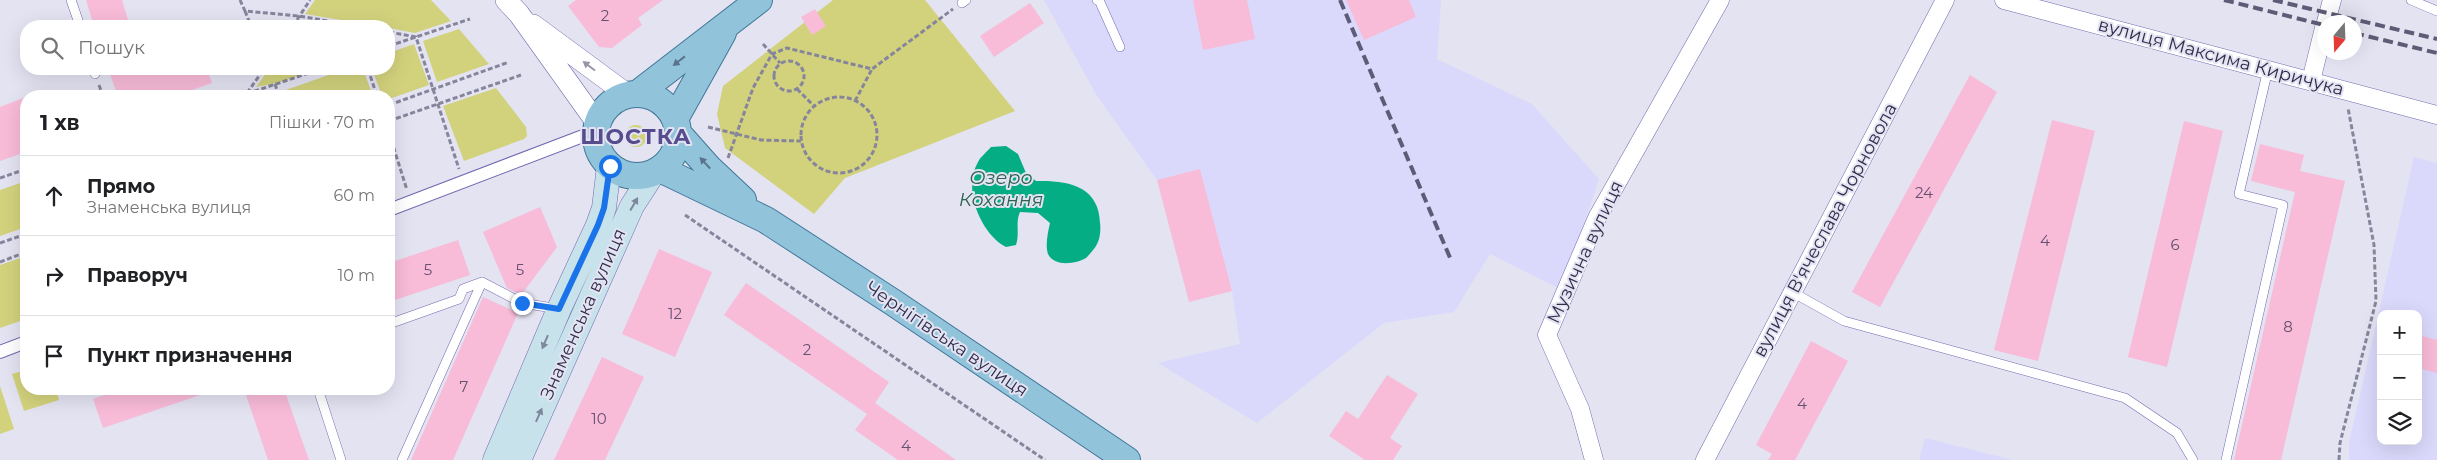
<!DOCTYPE html>
<html lang="uk">
<head>
<meta charset="utf-8">
<style>
  :root { --surface:#fff; --page:#f6f6f6; --text:#202124; --muted:#757577; --line:#e0e0e0 }
  body { margin:0; font-family:Montserrat,sans-serif; background:var(--page); color:var(--text) }
  .controls { position:absolute; right:15px; bottom:15px; display:grid; overflow:hidden; border-radius:10px; box-shadow:0 5px 20px #0002 }
  .controls button { width:45px; height:45px; display:grid; place-items:center; padding:0; border:0; border-bottom:1px solid var(--line); background:var(--surface); color:var(--text); font:25px sans-serif }
  .compass { position:absolute; left:2317px; top:15px; width:45px; height:45px; border-radius:50%; background:var(--surface); box-shadow:0 5px 20px #0002; rotate:199deg }
  .stop { position:absolute; width:15px; height:15px; margin:-11px; border:4px solid #1a73e8; border-radius:50%; background:#fff }
  .stop.end { background:#1a73e8; border-color:#fff; box-shadow:0 1px 5px #0008 }
  .list { margin:0; padding:0; list-style:none }
  h2 { display:flex; justify-content:space-between; align-items:center; height:65px; margin:0; padding:0 20px; font-size:21px }
  h2 small { font-size:16px; font-weight:400; color:var(--muted) }
  .list li { display:grid; grid-template-columns:32px 1fr auto; gap:15px; align-items:center; box-sizing:border-box; height:80px; padding:0 20px; border-top:1px solid var(--line) }
  .list b { display:block; font-size:19px; white-space:nowrap }
  .list p { margin:0; font-size:16px; white-space:nowrap; color:var(--muted) }
  .list em { font-size:16px; font-style:normal; color:var(--muted) }
  .icon { flex:none; width:28px; height:28px; fill:none; stroke:currentColor; stroke-width:2; stroke-linecap:round; stroke-linejoin:round }
  .map { position:relative; flex:none; width:2437px; height:460px; overflow:hidden }
  .search { position:absolute; background:var(--surface); box-shadow:0 5px 20px #0002; left:20px; top:20px; width:375px; height:55px; display:flex; align-items:center; gap:12px; box-sizing:border-box; padding:0 18px; border-radius:20px; color:var(--muted); font-size:19px }
  .panel { position:absolute; background:var(--surface); box-shadow:0 5px 20px #0002; left:20px; top:90px; width:375px; height:305px; border-radius:20px }
  .map>svg:first-child { display:block }
  .built { fill:#dbd9fb; fill-rule:evenodd }
  .green { fill:#d2d27d }
  .water { fill:#04ad84 }
  .building { fill:#f8bbd8 }
  .lines { fill:none; stroke-linecap:round; stroke-linejoin:round }
  .service-casing { stroke:#7269af; stroke-width:10 }
  .pedestrian-casing { stroke:#7269af; stroke-width:14 }
  .minor-casing { stroke:#7269af; stroke-width:19 }
  .tertiary-casing { stroke:#7269af; stroke-width:22 }
  .secondary-casing { stroke:#7269af; stroke-width:25 }
  .primary-casing { stroke:#407698; stroke-width:28 }
  .path { stroke:#86859c; stroke-width:3; stroke-dasharray:5 2.5; stroke-linecap:butt }
  .service { stroke:#fff; stroke-width:9 }
  .pedestrian { stroke:#fff; stroke-width:12 }
  .minor { stroke:#fff; stroke-width:18 }
  .tertiary { stroke:#fff; stroke-width:21 }
  .secondary { stroke:#c8e2ec; stroke-width:24 }
  .primary { stroke:#91c4da; stroke-width:26 }
  .rail { stroke:#5e5b76; stroke-width:4; stroke-dasharray:10 5; stroke-linecap:butt }
  .oneway { fill:#5c728c }
  .oneway2 { fill:#9896a6 }
  .oneway3 { fill:#7c889c }
  .route { stroke:#1a73e8; stroke-width:6 }
  .labels { text-anchor:middle; dominant-baseline:central; stroke-width:4; stroke-linejoin:round; paint-order:stroke }
  .number-label { font-size:15px; fill:#63516f }
  .street-label { font-size:18px; fill:#312e4c; stroke:#e3e3f2 }
  .water-label { font-size:19px; font-style:italic; fill:#2d6350; stroke:#e3e3f2 }
  .district-label { font-size:22px; font-weight:bold; letter-spacing:1px; fill:#564c8e; stroke:#e3e3f2 }
</style>
</head>
<body>
<div class="map">
<svg width="2437" height="460" viewBox="0 0 2437 460">
  <rect width="100%" height="100%" fill="#e3e3f2"/>
  <!-- built -->
  <path class="built" d="M 1044,0 L 1441,0 L 1437,59 L 1532,104 L 1599,179 L 1562,290 L 1490,254 L 1454,312 L 1384,323 L 1257,423 L 1158,363 L 1240,344 L 1232,291 L 1200,169 L 1157,180 L 1097,96 Z
    M 2414,157 L 2437,163 L 2437,460 L 2349,460 L 2349,443 ZM 2381,314 L 2418,314 L 2418,441 L 2381,441 Z
    M 1925,438 L 2013,460 L 1919,460 Z"/>
  <!-- green -->
  <path class="green" d="M 315,0 L 431,0 L 451,21 L 415,33 L 389,28 L 389,26 L 377,26 L 305,14 Z
    M 833,0 L 925,0 L 1015,111 L 845,178 L 814,214 L 725,148 L 717,114 L 723,86 Z
    M 459,29 L 489,64 L 437,82 L 423,41 Z
    M 414,44 L 429,85 L 389,99 L 389,96 L 382,96 L 372,69 L 389,69 L 389,53 Z
    M 269,69 L 318,69 L 278,83 L 256,87 Z
    M 346,69 L 363,69 L 373,96 L 282,96 L 280,92 Z
    M 496,88 L 526,127 L 527,136 L 524,139 L 464,161 L 443,106 Z
    M625 136a11 11 0 1 1 22 0a11 11 0 1 1-22 0Z
    M 26,181 L 26,227 L 0,236 L 0,190 Z
    M 26,256 L 26,319 L 0,328 L 0,265 Z
    M 26,370 L 26,389 L 56,389 L 59,400 L 24,411 L 12,374 Z
    M 0,386 L 14,429 L 0,434 Z"/>
  <!-- water -->
  <path class="water" d="M 1006,146 L 1018,154 L 1026,173 L 1036,181 C 1068,180 1099,186 1100,223 C 1101,230 1100,240 1096,246 C 1094,249 1089,255 1086,258 C 1076,264 1054,267 1048,254 C 1045,245 1048,232 1050,223 L 1038,213 L 1020,212 C 1015,223 1020,233 1016,245 L 1006,247 C 981,234 962,189 978,162 C 981,156 987,152 991,147 Z"/>
  <!-- building -->
  <path class="building" d="M 86,0 L 122,0 L 130,26 L 94,26 Z
    M 576,0 L 663,0 L 638,18 L 642,25 L 612,48 L 599,47 L 568,6 Z
    M 1193,0 L 1247,0 L 1255,39 L 1203,50 Z
    M 1346,0 L 1409,0 L 1416,17 L 1364,40 Z
    M 1030,3 L 1044,23 L 994,57 L 980,36 Z
    M 815,9 L 826,26 L 812,35 L 801,17 Z
    M 108,69 L 207,69 L 212,83 L 175,96 L 118,96 Z
    M 1970,75 L 1997,92 L 1880,307 L 1852,292 Z
    M 26,97 L 26,152 L 0,161 L 0,107 Z
    M 2052,120 L 2095,131 L 2038,361 L 1994,350 Z
    M 2184,121 L 2223,131 L 2167,367 L 2128,357 Z
    M 2260,144 L 2304,155 L 2300,171 L 2345,181 L 2281,460 L 2234,460 L 2295,192 L 2251,181 Z
    M 1200,169 L 1232,291 L 1189,302 L 1157,180 Z
    M 540,207 L 557,247 L 521,295 L 507,288 L 483,232 Z
    M 458,240 L 470,275 L 389,302 L 389,263 Z
    M 659,249 L 712,272 L 675,357 L 622,334 Z
    M 746,283 L 889,382 L 875,403 L 956,460 L 898,460 L 855,430 L 867,414 L 724,315 Z
    M 483,297 L 518,313 L 453,460 L 411,460 Z
    M 2418,335 L 2437,340 L 2437,373 L 2418,368 Z
    M 1811,341 L 1848,361 L 1795,460 L 1768,460 L 1772,454 L 1756,445 Z
    M 602,357 L 644,377 L 605,460 L 554,460 Z
    M 1387,375 L 1418,394 L 1390,438 L 1402,446 L 1393,460 L 1365,460 L 1329,436 L 1346,411 L 1358,419 Z
    M 122,389 L 211,389 L 212,391 L 103,428 L 93,399 Z
    M 244,389 L 284,389 L 309,460 L 268,460 Z"/>
  <g class="lines">
    <defs>
      <path id="service" d="M 71,0 L 80,26
        M 1097,0 L 1099,0 L 1120,47
        M 2411,0 L 2437,11
        M 962,3 L 966,0
        M 93,69 L 95,74
        M 1792,292 L 1844,321 L 2125,398 L 2177,433 L 2193,460
        M 389,324 L 459,299 L 463,289 L 482,282 L 522,303 L 559,309
        M 318,389 L 341,460
        M 402,460 L 482,282
        M 2226,460 L 2283,205 L 2239,194 L 2268,69"/>
      <path id="pedestrian" d="M 389,210 L 596,131
        M 0,352 L 26,342"/>
      <path id="minor" d="M 2004,0 L 2437,115
        M 2326,22 L 2332,0
        M 2311,81 L 2324,28
        M 1594,460 L 1580,409 L 1547,335 L 1597,218 L 1720,0
        M 1705,460 L 1945,0"/>
      <path id="tertiary" d="M 506,0 L 519,14 L 597,123
        M 533,25 L 628,95"/>
      <path id="secondary" d="M 495,460 L 559,309 L 598,225 L 604,208 L 609,166
        M 519,460 L 632,206 L 654,172"/>
      <path id="primary" d="M 637,94 L 759,0
        M596 135a41 41 0 1 1 82 0a41 41 0 1 1-82 0Z
        M 675,119 L 723,33
        M 678,133 L 709,168 L 743,200
        M 660,169 L 766,220 L 894,303 L 1127,460"/>
    </defs>
    <!-- service casing -->
    <use href="#service" class="service-casing"/>
    <!-- pedestrian casing -->
    <use href="#pedestrian" class="pedestrian-casing"/>
    <!-- minor casing -->
    <use href="#minor" class="minor-casing"/>
    <!-- tertiary casing -->
    <use href="#tertiary" class="tertiary-casing"/>
    <!-- secondary casing -->
    <use href="#secondary" class="secondary-casing"/>
    <!-- primary casing -->
    <use href="#primary" class="primary-casing"/>
    <!-- path -->
    <path class="path" d="M 240,0 L 245,11 L 299,16 L 357,26
      M 245,11 L 251,26
      M 293,26 L 310,0
      M 389,32 L 416,37 L 459,169
      M 763,44 L 780,63
      M 389,46 L 470,19
      M774 76a15 15 0 1 1 30 0a15 15 0 1 1-30 0Z
      M 368,69 L 377,96
      M 275,84 L 279,96
      M 99,85 L 103,96
      M 797,89 L 814,106
      M 247,93 L 264,69
      M 240,96 L 321,69
      M801 135a38 38 0 1 1 76 0a38 38 0 1 1-76 0Z
      M 855,101 L 872,69
      M 389,105 L 509,62
      M 389,121 L 521,75
      M 708,127 L 761,140 L 801,141
      M 389,133 L 407,190
      M 728,158 L 753,88 L 772,54 L 787,48 L 872,69 L 953,9
      M 0,178 L 26,169
      M 685,215 L 1045,460
      M 0,243 L 26,234
      M 0,262 L 26,252
      M 2339,460 L 2340,443 L 2376,301 L 2374,245 L 2348,108"/>
    <!-- service -->
    <use href="#service" class="service"/>
    <!-- pedestrian -->
    <use href="#pedestrian" class="pedestrian"/>
    <!-- minor -->
    <use href="#minor" class="minor"/>
    <!-- tertiary -->
    <use href="#tertiary" class="tertiary"/>
    <!-- secondary -->
    <use href="#secondary" class="secondary"/>
    <!-- primary -->
    <use href="#primary" class="primary"/>
    <!-- rail -->
    <path class="rail" d="M 1340,0 L 1451,260
      M 2224,0 L 2324,25
      M 2273,0 L 2437,39
      M 2354,33 L 2437,53"/>
  </g>
  <!-- one-way arrows -->
  <defs><path id="oneway-solid" d="M-6-.8H1V-3.2L6.5 0L1 3.2V.8H-6Z" transform="scale(1.25)"/></defs>
  <g class="oneway">
    <use href="#oneway-solid" transform="translate(679 61) rotate(142)"/>
    <use href="#oneway-solid" transform="translate(705 163) rotate(-133)"/>
  </g>
  <use class="oneway2" href="#oneway-solid" transform="translate(589 66) rotate(-143)"/>
  <g class="oneway3">
    <use href="#oneway-solid" transform="translate(634 204) rotate(-60)"/>
    <use href="#oneway-solid" transform="translate(545 342) rotate(113)"/>
    <use href="#oneway-solid" transform="translate(539 415) rotate(-66)"/>
  </g>
  <g class="lines">
    <!-- route -->
    <path class="route" d="M 522,303 L 559,309 L 598,225 L 604,208 L 610,166"/>
  </g>
  <g class="labels">
    <!-- number labels -->
    <g class="number-label">
      <text x="605" y="15">2</text>
      <text x="1924" y="192">24</text>
      <text x="2045" y="240">4</text>
      <text x="2175" y="244">6</text>
      <text x="428" y="269">5</text>
      <text x="520" y="269">5</text>
      <text x="675" y="313">12</text>
      <text x="2288" y="326">8</text>
      <text x="807" y="349">2</text>
      <text x="464" y="386">7</text>
      <text x="1802" y="403">4</text>
      <text x="599" y="418">10</text>
      <text x="906" y="445">4</text>
    </g>
    <!-- street labels -->
    <g class="street-label">
      <text transform="translate(2221 57) rotate(15)">вулиця Максима Киричука</text>
      <text transform="translate(1825 230) rotate(-62)">вулиця В'ячеслава Чорновола</text>
      <text transform="translate(1585 252) rotate(-65)">Музична вулиця</text>
      <text transform="translate(583 314) rotate(-66)">Знаменська вулиця</text>
      <text transform="translate(947 339) rotate(34)">Чернігівська вулиця</text>
    </g>
    <!-- water labels -->
    <g class="water-label">
      <text x="1001" y="177">Озеро<tspan x="1001" dy="22">Кохання</tspan></text>
    </g>
    <!-- district labels -->
    <g class="district-label">
      <text x="636" y="136">ШОСТКА</text>
    </g>
  </g>
</svg>
<div class="controls">
<button>+</button>
<button>−</button>
<button><svg class="icon" aria-label="layers" viewBox="0 0 24 24"><path d="M12 4l9 5-9 5-9-5zM3 14l9 5 9-5"/></svg></button>
</div>
<svg class="compass" viewBox="-18 -18 36 36"><path d="M0-13l5 13h-10z" fill="#e53935"/><path d="M0 13l5-13h-10z" fill="#757577"/></svg>
<div class="stop" style="left:610px;top:166px"></div>
<div class="stop end" style="left:522px;top:303px"></div>
<div class="search"><svg class="icon" aria-label="search" viewBox="0 0 24 24"><circle cx="10" cy="10" r="6"/><path d="M15 15l6 6"/></svg>Пошук</div>
<section class="panel">
<h2>1 хв<small>Пішки · 70 m</small></h2>
<ul class="list">
<li><svg class="icon" aria-label="ahead" viewBox="0 0 24 24"><path d="M12 20V5M6 11l6-6 6 6"/></svg><div><b>Прямо</b><p>Знаменська вулиця</p></div><em>60 m</em></li>
<li><svg class="icon" aria-label="right" viewBox="0 0 24 24"><path d="M7 20v-9h11M14 6l5 5-5 5"/></svg><div><b>Праворуч</b></div><em>10 m</em></li>
<li><svg class="icon" aria-label="arrive" viewBox="0 0 24 24"><path d="M6 21V4h12l-3 4 3 4H6"/></svg><div><b>Пункт призначення</b></div></li>
</ul>
</section>
</div>
</body>
</html>
